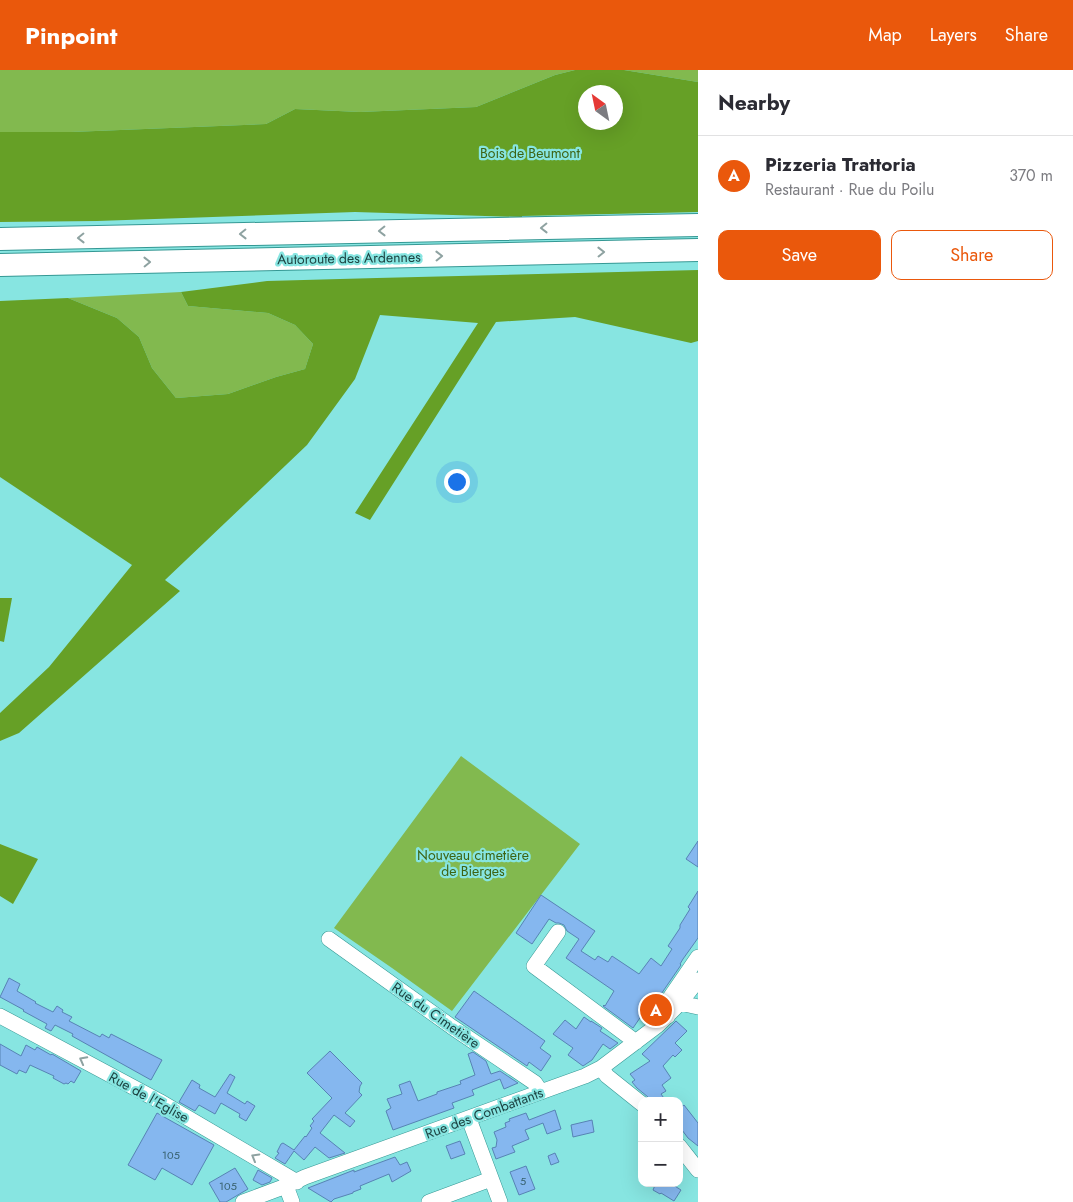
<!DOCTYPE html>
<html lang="en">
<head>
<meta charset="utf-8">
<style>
  :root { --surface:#fff; --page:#f7f7f7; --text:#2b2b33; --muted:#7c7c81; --line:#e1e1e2; --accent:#ea580c }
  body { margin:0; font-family:Jost,sans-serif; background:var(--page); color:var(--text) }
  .controls { position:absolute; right:15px; bottom:15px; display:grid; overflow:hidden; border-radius:10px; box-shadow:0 5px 20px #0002 }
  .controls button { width:45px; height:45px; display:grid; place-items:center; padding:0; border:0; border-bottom:1px solid var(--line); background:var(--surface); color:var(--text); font:25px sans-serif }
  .compass { position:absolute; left:578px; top:15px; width:45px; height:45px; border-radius:50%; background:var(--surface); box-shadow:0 5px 20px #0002; rotate:327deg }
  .you { position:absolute; left:456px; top:411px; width:18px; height:18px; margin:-12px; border:4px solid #fff; border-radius:50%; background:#1a73e8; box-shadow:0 0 0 8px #1a73e833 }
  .badge { display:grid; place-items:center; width:32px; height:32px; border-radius:50%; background:var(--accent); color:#fff; font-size:16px; font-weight:700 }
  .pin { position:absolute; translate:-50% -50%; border:2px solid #fff; box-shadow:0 1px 5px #0006 }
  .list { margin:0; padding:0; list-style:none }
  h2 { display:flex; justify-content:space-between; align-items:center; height:65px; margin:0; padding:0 20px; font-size:21px }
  h2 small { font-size:16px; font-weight:400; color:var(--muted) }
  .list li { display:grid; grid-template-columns:32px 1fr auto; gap:15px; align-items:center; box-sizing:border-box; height:80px; padding:0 20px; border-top:1px solid var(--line) }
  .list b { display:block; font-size:19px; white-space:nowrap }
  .list p { margin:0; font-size:16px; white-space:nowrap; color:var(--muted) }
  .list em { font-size:16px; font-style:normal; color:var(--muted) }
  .actions { display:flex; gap:10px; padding:15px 20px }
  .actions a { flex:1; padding:11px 0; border:1px solid var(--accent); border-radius:10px; text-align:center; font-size:18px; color:var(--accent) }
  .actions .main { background:var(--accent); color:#fff }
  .map { position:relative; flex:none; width:698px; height:1132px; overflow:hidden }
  header { display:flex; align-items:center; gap:30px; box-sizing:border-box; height:70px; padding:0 25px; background:var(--accent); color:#fff }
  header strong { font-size:24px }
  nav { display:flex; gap:28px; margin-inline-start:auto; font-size:18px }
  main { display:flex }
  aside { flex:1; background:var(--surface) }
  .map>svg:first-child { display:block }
  .green { fill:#82b94f }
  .forest { fill:#66a026; fill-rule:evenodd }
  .building { fill:#85b7ef; stroke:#5783b4 }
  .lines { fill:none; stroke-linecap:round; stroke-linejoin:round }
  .minor-casing { stroke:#359894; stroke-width:16 }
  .highway-casing { stroke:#359894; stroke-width:24 }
  .minor { stroke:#fff; stroke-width:15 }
  .highway { stroke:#fff; stroke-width:22 }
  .oneway { stroke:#8ea2a1 }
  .labels { text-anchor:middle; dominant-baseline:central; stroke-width:4.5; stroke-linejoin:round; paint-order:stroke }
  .number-label { font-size:11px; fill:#37616e }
  .park-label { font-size:14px; fill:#3d6313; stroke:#87e5e1 }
  .street-label { font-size:14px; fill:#1d4443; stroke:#87e5e1 }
</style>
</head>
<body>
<header>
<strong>Pinpoint</strong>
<nav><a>Map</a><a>Layers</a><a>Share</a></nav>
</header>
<main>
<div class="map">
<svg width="698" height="1132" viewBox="0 0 698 1132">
  <rect width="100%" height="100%" fill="#87e5e1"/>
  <!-- green -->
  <path class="green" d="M 0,0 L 575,0 L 555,5 L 476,37 L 360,42 L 295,39 L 266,54 L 71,62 L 0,62 Z
    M 624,0 L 698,0 L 698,12 Z
    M 181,222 L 188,236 L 268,243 L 295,255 L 313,274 L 305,299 L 276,307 L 228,324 L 176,328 L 152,298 L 139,267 L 117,248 L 68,228 Z
    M 461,686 L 580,774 L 452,941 L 392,898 L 334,858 Z"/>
  <!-- forest -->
  <path class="forest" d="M 575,0 L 624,0 L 698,12 L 698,142 L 522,146 L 522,147 L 355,142 L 97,151 L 0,152 L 0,62 L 71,62 L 266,54 L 295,39 L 360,42 L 476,37 L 555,5 ZM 616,22 L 616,52 L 586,52 L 586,22 Z
    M 698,200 L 698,271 L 691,273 L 575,247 L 496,252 L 370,450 L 355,443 L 478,253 L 380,245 L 355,309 L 307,375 L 165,510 L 180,521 L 19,663 L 0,671 L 0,643 L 49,597 L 132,495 L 0,407 L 0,231 L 68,228 L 117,248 L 139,267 L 152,298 L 176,328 L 228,324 L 276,307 L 305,299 L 313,274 L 295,255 L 268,243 L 188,236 L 181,222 L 267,211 L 377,208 Z
    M 0,528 L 12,528 L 4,572 L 0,571 Z
    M 0,774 L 38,789 L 13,834 L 0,826 Z"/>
  <!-- building -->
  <path class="building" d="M 698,771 L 698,797 L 686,789 Z
    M 698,821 L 698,868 L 683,889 L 680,894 L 681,895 L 657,930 L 656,936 L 656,940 L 654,943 L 651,941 L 648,945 L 644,942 L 633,958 L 603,936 L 604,935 L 605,936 L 614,921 L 566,888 L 579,869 L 567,861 L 564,855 L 559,853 L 556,853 L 549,849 L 532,874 L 516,863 L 541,825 L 595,861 L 581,881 L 595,890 L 598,886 L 608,892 L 612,886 L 639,904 L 651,888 L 661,896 L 672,879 L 668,876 L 680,858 L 680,855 L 690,839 L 688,837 Z
    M 9,908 L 20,914 L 17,921 L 36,932 L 35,933 L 53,942 L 57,936 L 63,940 L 62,942 L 72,947 L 69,951 L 100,967 L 102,964 L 109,968 L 111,964 L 162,990 L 151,1010 L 72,966 L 73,964 L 55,955 L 51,961 L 45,958 L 47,954 L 23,941 L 24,940 L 0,927 Z
    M 474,921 L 545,971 L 540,978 L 551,986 L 541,1001 L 529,992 L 527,996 L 455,947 Z
    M 584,947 L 591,952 L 591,951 L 602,958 L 600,961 L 618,973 L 610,979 L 603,974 L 592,990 L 583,996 L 568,985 L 573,978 L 553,964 L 565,950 L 576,959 Z
    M 676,951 L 687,961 L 675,973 L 682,980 L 675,987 L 673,985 L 663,996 L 671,1008 L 662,1015 L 666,1021 L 661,1024 L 666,1031 L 651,1031 L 648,1027 L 637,1018 L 632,1012 L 635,1010 L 630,1004 L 650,991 L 642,984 Z
    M 0,974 L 21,986 L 26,975 L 35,980 L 37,977 L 51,985 L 52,984 L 81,1001 L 74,1013 L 71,1011 L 68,1014 L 66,1013 L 64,1014 L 53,1008 L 54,1006 L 30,995 L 26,1003 L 19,1000 L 17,1004 L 0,995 Z
    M 330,981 L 362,1013 L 360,1016 L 359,1022 L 362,1025 L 345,1043 L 355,1051 L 350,1057 L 334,1045 L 320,1063 L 345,1083 L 329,1088 L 315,1077 L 304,1090 L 294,1081 L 285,1094 L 275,1088 L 279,1083 L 277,1082 L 281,1074 L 283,1073 L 294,1080 L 305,1066 L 306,1067 L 312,1058 L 310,1056 L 314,1051 L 312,1049 L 332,1028 L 307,1003 Z
    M 473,982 L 486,991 L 491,1004 L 500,1001 L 518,1013 L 504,1019 L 500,1009 L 472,1020 L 474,1025 L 452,1033 L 454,1038 L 393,1060 L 386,1041 L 391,1038 L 387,1029 L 402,1024 L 399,1015 L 410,1011 L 418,1031 L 437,1024 L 437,1022 L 461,1014 L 460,1011 L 475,1005 L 468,984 Z
    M 230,1004 L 235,1007 L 227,1023 L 245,1034 L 247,1031 L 255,1036 L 246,1051 L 239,1047 L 240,1044 L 221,1033 L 215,1044 L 199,1035 L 195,1041 L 179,1032 L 192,1010 L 200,1015 L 199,1018 L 215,1027 Z
    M 684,1035 L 698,1053 L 698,1076 L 688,1068 L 679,1056 L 679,1039 Z
    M 555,1040 L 561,1059 L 547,1064 L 543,1053 L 525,1060 L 529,1069 L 512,1076 L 515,1082 L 496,1089 L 492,1078 L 496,1077 L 497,1070 L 494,1062 L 506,1057 L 505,1053 L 510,1051 L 509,1049 L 526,1043 L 529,1050 Z
    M 157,1043 L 214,1075 L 192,1115 L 162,1098 L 155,1110 L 128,1095 Z
    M 592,1050 L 594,1062 L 573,1067 L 571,1055 Z
    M 460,1071 L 465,1084 L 451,1089 L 446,1076 Z
    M 555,1083 L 559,1092 L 551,1095 L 548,1086 Z
    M 395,1087 L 400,1095 L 407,1092 L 411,1101 L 392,1112 L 389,1104 L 360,1116 L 361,1119 L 353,1122 L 353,1123 L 334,1129 L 331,1132 L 308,1118 L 354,1100 L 354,1102 Z
    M 526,1096 L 535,1119 L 519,1125 L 510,1102 Z
    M 235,1098 L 248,1119 L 226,1132 L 220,1132 L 209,1113 Z
    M 258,1100 L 272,1108 L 270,1112 L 262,1115 L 253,1110 Z
    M 656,1113 L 670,1113 L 681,1120 L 674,1131 L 661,1123 L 660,1124 L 653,1120 Z"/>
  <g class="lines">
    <defs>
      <path id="minor" d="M 558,862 L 534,896 L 636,972
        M 329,869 L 452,957 L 535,1013 L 541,1022
        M 680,933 L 698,937
        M 0,946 L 159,1031 L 297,1112
        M 668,946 L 666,942 L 665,935 L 698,887
        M 601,998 L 607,1006 L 642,1034
        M 469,1049 L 500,1132
        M 679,1076 L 698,1100
        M 286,1116 L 292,1132
        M 243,1132 L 286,1116 L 305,1107 L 585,1006 L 601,998 L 658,955 L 680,933 L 698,910
        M 429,1132 L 491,1109"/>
      <path id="highway" d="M 0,169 L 698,155
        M 0,195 L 698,180"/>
    </defs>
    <!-- minor casing -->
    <use href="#minor" class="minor-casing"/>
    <!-- highway casing -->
    <use href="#highway" class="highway-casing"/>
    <!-- minor -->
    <use href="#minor" class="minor"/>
    <!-- highway -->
    <use href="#highway" class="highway"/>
  </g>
  <!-- one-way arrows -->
  <defs><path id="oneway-chevron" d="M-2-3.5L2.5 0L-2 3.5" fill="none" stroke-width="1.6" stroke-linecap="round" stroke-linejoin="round" transform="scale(1.25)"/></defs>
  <g class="oneway">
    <use href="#oneway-chevron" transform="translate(544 158) rotate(179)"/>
    <use href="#oneway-chevron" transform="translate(382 161) rotate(179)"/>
    <use href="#oneway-chevron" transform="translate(243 164) rotate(179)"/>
    <use href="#oneway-chevron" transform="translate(81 168) rotate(179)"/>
    <use href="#oneway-chevron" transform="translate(601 182) rotate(-1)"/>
    <use href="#oneway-chevron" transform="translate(439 186) rotate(-1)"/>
    <use href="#oneway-chevron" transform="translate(147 192) rotate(-1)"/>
    <use href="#oneway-chevron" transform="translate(83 990) rotate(-152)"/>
    <use href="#oneway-chevron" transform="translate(255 1087) rotate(-150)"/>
  </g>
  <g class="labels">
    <!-- number labels -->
    <g class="number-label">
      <text x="171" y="1085">105</text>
      <text x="523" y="1111">5</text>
      <text x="228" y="1116">105</text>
    </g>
    <!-- park labels -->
    <g class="park-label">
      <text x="530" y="83">Bois de Beumont</text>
      <text x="473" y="785">Nouveau cimetière<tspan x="473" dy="16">de Bierges</tspan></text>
    </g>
    <!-- street labels -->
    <g class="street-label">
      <text transform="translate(349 188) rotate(-1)">Autoroute des Ardennes</text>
      <text transform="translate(436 945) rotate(35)">Rue du Cimetière</text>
      <text transform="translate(149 1027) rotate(29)">Rue de l'Eglise</text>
      <text transform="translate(484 1043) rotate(-20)">Rue des Combattants</text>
    </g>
  </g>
</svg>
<div class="controls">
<button>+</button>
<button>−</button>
</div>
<svg class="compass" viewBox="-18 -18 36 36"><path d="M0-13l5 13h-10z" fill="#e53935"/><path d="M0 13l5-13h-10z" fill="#7c7c81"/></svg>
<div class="you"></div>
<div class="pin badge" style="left:656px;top:940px">A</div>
</div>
<aside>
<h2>Nearby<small></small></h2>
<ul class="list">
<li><span class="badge">A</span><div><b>Pizzeria Trattoria</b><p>Restaurant · Rue du Poilu</p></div><em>370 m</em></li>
</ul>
<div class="actions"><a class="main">Save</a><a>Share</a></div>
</aside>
</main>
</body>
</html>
